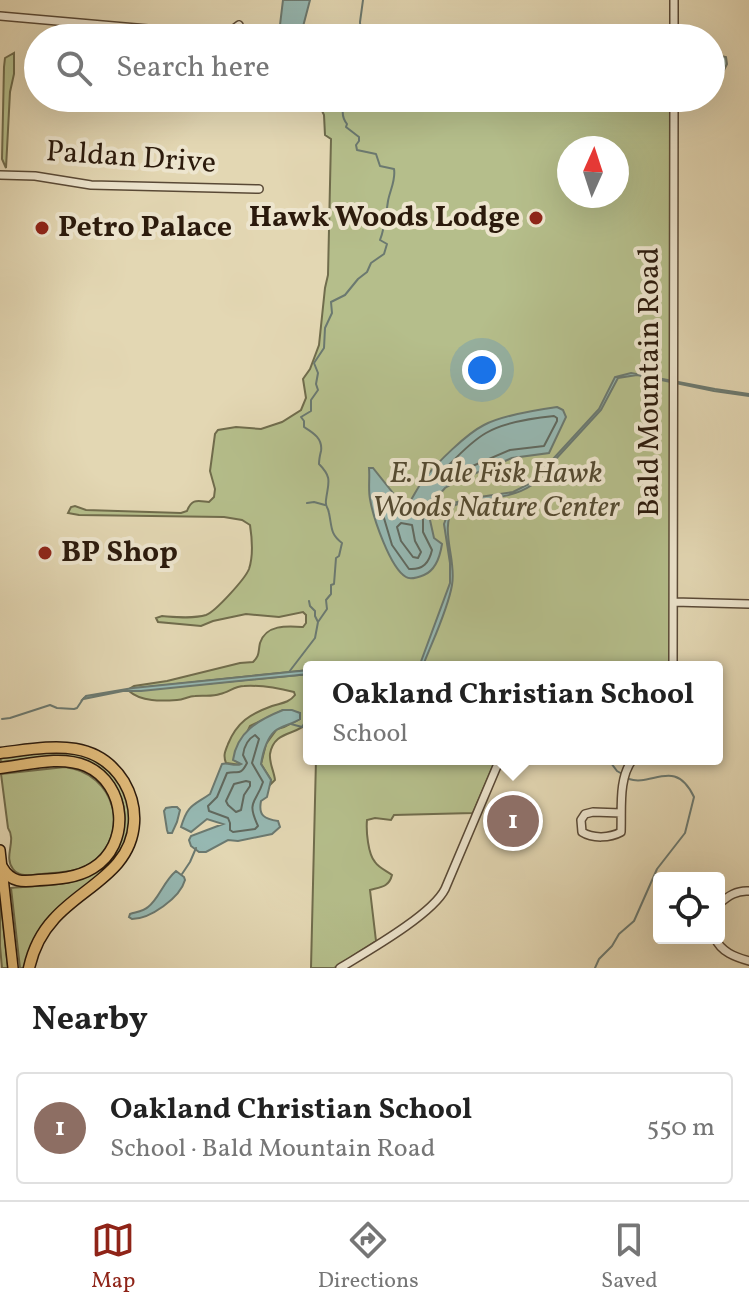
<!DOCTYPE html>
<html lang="en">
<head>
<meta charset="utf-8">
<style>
  :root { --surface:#fff; --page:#f2f2f2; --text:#222; --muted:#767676; --line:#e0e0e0; --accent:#8f2418 }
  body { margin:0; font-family:Vollkorn,serif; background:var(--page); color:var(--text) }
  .controls { position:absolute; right:24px; bottom:24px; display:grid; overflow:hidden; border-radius:8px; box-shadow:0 8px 32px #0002 }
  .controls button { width:72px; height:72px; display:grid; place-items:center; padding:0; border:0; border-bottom:2px solid var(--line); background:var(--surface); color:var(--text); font:40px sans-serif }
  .compass { position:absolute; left:557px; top:136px; width:72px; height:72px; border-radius:50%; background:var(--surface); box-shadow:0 8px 32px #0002; rotate:3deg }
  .you { position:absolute; left:482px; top:370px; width:28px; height:28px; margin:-20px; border:6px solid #fff; border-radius:50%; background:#1a73e8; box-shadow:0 0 0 12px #1a73e833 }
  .badge { display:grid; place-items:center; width:52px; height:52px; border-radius:50%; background:var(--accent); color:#fff; font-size:26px; font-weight:700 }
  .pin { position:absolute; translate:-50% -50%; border:4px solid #fff; box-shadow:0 2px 8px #0006 }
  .popup { position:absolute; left:303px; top:661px; width:420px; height:104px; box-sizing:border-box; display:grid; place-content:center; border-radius:8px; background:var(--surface); filter:drop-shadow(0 2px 6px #0005); font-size:26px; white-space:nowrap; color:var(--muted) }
  .popup b { font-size:30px; color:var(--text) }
  .popup::after { content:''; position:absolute; left:50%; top:100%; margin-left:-16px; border:16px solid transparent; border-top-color:var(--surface) }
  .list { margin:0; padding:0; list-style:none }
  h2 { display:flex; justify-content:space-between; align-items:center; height:104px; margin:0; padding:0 32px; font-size:34px }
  h2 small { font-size:26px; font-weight:400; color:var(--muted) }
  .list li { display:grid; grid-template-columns:52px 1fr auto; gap:24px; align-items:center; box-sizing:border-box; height:112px; margin:0 16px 16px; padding:0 16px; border:2px solid var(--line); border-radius:8px }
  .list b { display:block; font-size:30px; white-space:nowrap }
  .list p { margin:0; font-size:26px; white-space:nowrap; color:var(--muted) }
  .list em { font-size:26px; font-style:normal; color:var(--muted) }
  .icon { flex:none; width:44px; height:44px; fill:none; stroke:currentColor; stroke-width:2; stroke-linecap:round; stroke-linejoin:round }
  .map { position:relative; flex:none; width:749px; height:968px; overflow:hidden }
  .search { position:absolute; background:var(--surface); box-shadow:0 8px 32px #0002; left:24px; right:24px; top:24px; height:88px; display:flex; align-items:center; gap:20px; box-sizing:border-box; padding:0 28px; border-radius:44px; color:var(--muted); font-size:30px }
  .sheet { height:232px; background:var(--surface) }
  nav { display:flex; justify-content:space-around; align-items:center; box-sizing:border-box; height:112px; border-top:2px solid var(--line); background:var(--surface); font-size:22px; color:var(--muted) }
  nav a { display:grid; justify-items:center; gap:4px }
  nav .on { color:var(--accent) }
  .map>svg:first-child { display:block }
  .green { fill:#b5be8b; stroke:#706c4c; stroke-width:2; fill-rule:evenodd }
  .water { fill:#96b8b2; stroke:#6b7970; stroke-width:2 }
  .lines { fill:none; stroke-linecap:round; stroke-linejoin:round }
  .shore { stroke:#60695f; stroke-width:2 }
  .stream { stroke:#6b7970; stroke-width:2 }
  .minor-casing { stroke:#594936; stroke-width:10 }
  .major-casing { stroke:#2b1a0c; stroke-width:12 }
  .highway-casing { stroke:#2b1a0c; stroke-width:13 }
  .minor { stroke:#ede5ce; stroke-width:7 }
  .major { stroke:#e2bc7a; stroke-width:9 }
  .highway { stroke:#e2bc7a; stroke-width:10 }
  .poi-dot { fill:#8f2418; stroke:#ede5ce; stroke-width:3 }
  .labels { text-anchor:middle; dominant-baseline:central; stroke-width:8; stroke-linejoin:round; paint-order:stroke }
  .street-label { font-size:30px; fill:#2b1a0c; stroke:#ede5ce }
  .poi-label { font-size:30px; font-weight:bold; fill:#2b1a0c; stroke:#ede5ce; text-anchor:start }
  .park-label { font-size:30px; font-style:italic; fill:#544b32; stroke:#ede5ce }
</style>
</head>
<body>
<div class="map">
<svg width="749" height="968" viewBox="0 0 749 968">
  <rect width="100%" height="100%" fill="#e3d7b3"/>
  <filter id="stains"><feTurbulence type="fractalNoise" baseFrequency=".0025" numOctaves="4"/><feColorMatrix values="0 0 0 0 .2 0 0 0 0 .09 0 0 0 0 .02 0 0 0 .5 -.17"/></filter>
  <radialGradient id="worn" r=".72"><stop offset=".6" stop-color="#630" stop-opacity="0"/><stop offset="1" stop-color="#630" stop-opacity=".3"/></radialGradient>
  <!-- green -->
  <path class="green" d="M 14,53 L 14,74 L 10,92 L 6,168 L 2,159 L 4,67 L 5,58 Z
    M 316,98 L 505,98 L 670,101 L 671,667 L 309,667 L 309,670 L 129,689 L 134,686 L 167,681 L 240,663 L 253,662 C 260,655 258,652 260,643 C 266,624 288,626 303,627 L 306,623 L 306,615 L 303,612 L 279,617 L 246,614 L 213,621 L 201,626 L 158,622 L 156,618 L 162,616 C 176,617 193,619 206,615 C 215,612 245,579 249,569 C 253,557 252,538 250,525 L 242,520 L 224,517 L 79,515 L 68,513 L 71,507 L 75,506 L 86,510 L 181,513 L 187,511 C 192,498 198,501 209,502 L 214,497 L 215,489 L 210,471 L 215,434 L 218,430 L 236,427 L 261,429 L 282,422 L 301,410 L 306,398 L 303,379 L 310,369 L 319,345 L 325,288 L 328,275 L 331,139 L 325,135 L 324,115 ZM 569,148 L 617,148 L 617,196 L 569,196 Z
    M 309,674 L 309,722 C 296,736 274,730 270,754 C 269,763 274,771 275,780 L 270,785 L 271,780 L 261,764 L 266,744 L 277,729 L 284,727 L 300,719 L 300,713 L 283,710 L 250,726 L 234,760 L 242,764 L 241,765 L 226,763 C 223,755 225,752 228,744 C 237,722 250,714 272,706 C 281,703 289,703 295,695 L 294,692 C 278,688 260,685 244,686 C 235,686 229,692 220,694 C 212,697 204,695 195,696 C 188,696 184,700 177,700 C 162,701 141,702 129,691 Z
    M 55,751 L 73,751 L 98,760 L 117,778 L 128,800 L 131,825 L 120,857 L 67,903 L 25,968 L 20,968 L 11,888 C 36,885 67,887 90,875 C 121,861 133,821 118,791 C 115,784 109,776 103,772 C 93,767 66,757 56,757 C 38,756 19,760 1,762 L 0,757 Z
    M 316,759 L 496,759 L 473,813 L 394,815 L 391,820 L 375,818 L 367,820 C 366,831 368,854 375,862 C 379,868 387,871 392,875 C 389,887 381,887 370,890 L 376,941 L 334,968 L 311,968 Z
    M 65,767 C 115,773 132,834 91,863 C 77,873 58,872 42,874 C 32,875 20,878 13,869 C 3,856 17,841 8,828 L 1,774 Z
    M 0,894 L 8,968 L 2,968 L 0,946 Z"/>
  <!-- water -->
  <path class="water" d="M 283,0 L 310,0 L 300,38 L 282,38 L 280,25 Z
    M 711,54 L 726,57 L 727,64 L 724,70 L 711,71 Z
    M 631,373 L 715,389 L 749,394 L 749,396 L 714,391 L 637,375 L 618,378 L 601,410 L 532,485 C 510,500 480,498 455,505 C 438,529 457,558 452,585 C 448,609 433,640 424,663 L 422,667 L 419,667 L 450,583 L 450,563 L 444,524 L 449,510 L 454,503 L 473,498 L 513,492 L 531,483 L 599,409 L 615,377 Z
    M 557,407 L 563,410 L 566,417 L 549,453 L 512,458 L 457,481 L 445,488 L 438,496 L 430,520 L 434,538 L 442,544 C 440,557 436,570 424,575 C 419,577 410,580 406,577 C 390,568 373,517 370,499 C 368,489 370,478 369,468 L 373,468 L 401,503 L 407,506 C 413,498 417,488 424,479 C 437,463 466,434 484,425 C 503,415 536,410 557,407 Z
    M 309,670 L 309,674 L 141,691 L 123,691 L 83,699 L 86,696 L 133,688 Z
    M 283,710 L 292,710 L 300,713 L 300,719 C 293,724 281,726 275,731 C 266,739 263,752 261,764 L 271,780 L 267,797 L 261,801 C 258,816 265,819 278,821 L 280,827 L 272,834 L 238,841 L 228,840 L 206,852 L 199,852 L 191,846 L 189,840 L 191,836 L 223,824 L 207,819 L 191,832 L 181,827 C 188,804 193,806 210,794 L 222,764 C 228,762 235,767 241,764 L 233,760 C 237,732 258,720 283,710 Z
    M 172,807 L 177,807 L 180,810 L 177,822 L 172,833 L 168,833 L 167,830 L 164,811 L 166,808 Z
    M 176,871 L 184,877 L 185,880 C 180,898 150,919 132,919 L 129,917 L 130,914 C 136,912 144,911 148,907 C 159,899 163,882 176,871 Z"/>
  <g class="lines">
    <!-- shore -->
    <path class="shore" d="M 554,416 L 557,418 L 557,421 L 544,446 L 510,450 L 447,477 L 442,475 L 443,471 C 456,458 470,442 486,433 C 503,423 534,418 554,416 Z
      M 383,493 C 395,506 400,523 419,506 L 423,508 L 423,532 L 432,550 C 429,563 423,570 409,569 L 392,545 L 378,498 L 379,494 Z
      M 401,523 L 412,525 L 415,541 L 421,552 L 418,558 L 413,557 L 401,541 L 397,527 Z
      M 255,735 L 259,739 L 252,763 L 263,782 C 256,804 246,800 258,826 L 255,829 L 233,832 L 230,830 L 230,823 L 228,818 L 209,811 L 208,806 L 217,797 L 227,773 C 238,770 240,777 247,763 L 243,755 C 244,747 248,739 255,735 Z
      M 246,781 L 250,782 L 250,786 L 244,795 L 241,810 L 236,812 L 228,805 L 226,801 L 234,784 Z"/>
    <!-- stream -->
    <path class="stream" d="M 361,38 L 360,22 L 363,0
      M 307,503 L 314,502 L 325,505
      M 318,622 L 327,609 L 326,600 L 331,594 L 331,585 L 334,584 L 336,558 L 339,556 L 342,543 C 330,534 332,527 329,513 C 328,506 325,508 326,500 C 328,483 333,478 319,464 C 319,459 320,455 321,451 C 323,438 312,432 304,427 L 304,421 L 301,417 L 311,411 L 311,400 L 318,390 L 316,384 L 318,373 L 314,363 L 324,348 L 325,328 L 332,313 L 331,302 L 345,295 L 358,279 L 367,272 L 371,263 L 384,254 L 387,244 L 380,240 C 385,227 386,214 388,201 C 390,190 396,180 394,169 L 380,166 L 376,154 L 357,150 L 356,145 L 359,141 L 359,137 L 346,127 L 347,124 C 340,115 343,107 346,98
      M 289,672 L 315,638 L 318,622 L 315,616 L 315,611 L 310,606 L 309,601
      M 2,719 L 10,718 L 50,705 L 57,708 L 74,709 L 77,708 L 83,699
      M 291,724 L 302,727 L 309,716
      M 608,759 L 617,771 L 624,775
      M 182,874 L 190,862 L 196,848
      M 595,968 L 599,959 L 612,946 L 619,934 L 634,921 L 657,869 L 685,833 L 694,797 C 675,757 652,787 629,779"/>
    <defs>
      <path id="minor" d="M 674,0 L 674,38
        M 0,16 L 205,34 L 227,34 L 239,25
        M 0,175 L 35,176 L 91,185 L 259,189
        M 674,602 L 749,604
        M 673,667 L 674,98
        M 621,813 L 593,812 L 585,814 L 581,820 L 582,832 C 593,839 610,838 621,832 C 622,808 618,778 633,759
        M 719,904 C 728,896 737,890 749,891
        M 715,938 C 721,952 735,957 749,961
        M 340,968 C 366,952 432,915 445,889 L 500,759"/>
      <path id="major" d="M 0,850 L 13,968"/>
      <path id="highway" d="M 0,753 C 45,748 95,735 124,782 C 131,794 135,808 134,823 C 131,872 82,887 54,919 C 41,933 33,950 29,968
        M 0,768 C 27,765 60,755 86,766 C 127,784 131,845 93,868 C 77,878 58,879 39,880 C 23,882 11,883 2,867"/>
    </defs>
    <!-- minor casing -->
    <use href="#minor" class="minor-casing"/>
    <!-- major casing -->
    <use href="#major" class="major-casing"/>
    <!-- highway casing -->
    <use href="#highway" class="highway-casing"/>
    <!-- minor -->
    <use href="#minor" class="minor"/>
    <!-- major -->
    <use href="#major" class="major"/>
    <!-- highway -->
    <use href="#highway" class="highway"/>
  </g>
  <!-- markers -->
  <g class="poi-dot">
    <circle cx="536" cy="218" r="8"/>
    <circle cx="42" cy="228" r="8"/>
    <circle cx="45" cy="553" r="8"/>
  </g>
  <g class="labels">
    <!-- street labels -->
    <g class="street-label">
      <text transform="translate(131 158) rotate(4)">Paldan Drive</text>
      <text transform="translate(650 382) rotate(-90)">Bald Mountain Road</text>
    </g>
    <!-- poi labels -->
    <g class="poi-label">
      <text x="520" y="218" text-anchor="end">Hawk Woods Lodge</text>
      <text x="58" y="228">Petro Palace</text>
      <text x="61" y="553">BP Shop</text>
    </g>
    <!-- park labels -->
    <g class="park-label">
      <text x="496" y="474">E. Dale Fisk Hawk<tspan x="496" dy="34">Woods Nature Center</tspan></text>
    </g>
  </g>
  <rect width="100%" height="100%" filter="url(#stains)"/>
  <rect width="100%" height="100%" fill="url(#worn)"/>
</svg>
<div class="controls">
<button><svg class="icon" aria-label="locate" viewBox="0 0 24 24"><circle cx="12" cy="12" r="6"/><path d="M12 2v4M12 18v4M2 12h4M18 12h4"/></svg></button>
</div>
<svg class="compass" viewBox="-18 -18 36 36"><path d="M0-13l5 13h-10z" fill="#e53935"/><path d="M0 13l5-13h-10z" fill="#767676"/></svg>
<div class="you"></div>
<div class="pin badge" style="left:513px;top:821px;background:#8d6e63">1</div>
<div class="popup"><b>Oakland Christian School</b>School</div>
<div class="search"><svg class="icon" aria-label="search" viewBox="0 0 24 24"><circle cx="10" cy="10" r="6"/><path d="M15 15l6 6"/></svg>Search here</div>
</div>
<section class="sheet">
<h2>Nearby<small></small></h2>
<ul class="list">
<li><span class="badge" style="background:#8d6e63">1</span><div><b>Oakland Christian School</b><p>School · Bald Mountain Road</p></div><em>550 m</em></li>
</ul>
</section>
<nav>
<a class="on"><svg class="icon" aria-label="map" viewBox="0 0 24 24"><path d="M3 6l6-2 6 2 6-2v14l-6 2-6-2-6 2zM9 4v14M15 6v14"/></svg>Map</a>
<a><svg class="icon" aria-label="directions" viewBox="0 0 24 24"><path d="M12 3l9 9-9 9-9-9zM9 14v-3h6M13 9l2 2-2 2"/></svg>Directions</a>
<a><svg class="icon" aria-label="saved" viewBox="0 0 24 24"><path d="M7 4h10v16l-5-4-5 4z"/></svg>Saved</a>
</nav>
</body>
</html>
